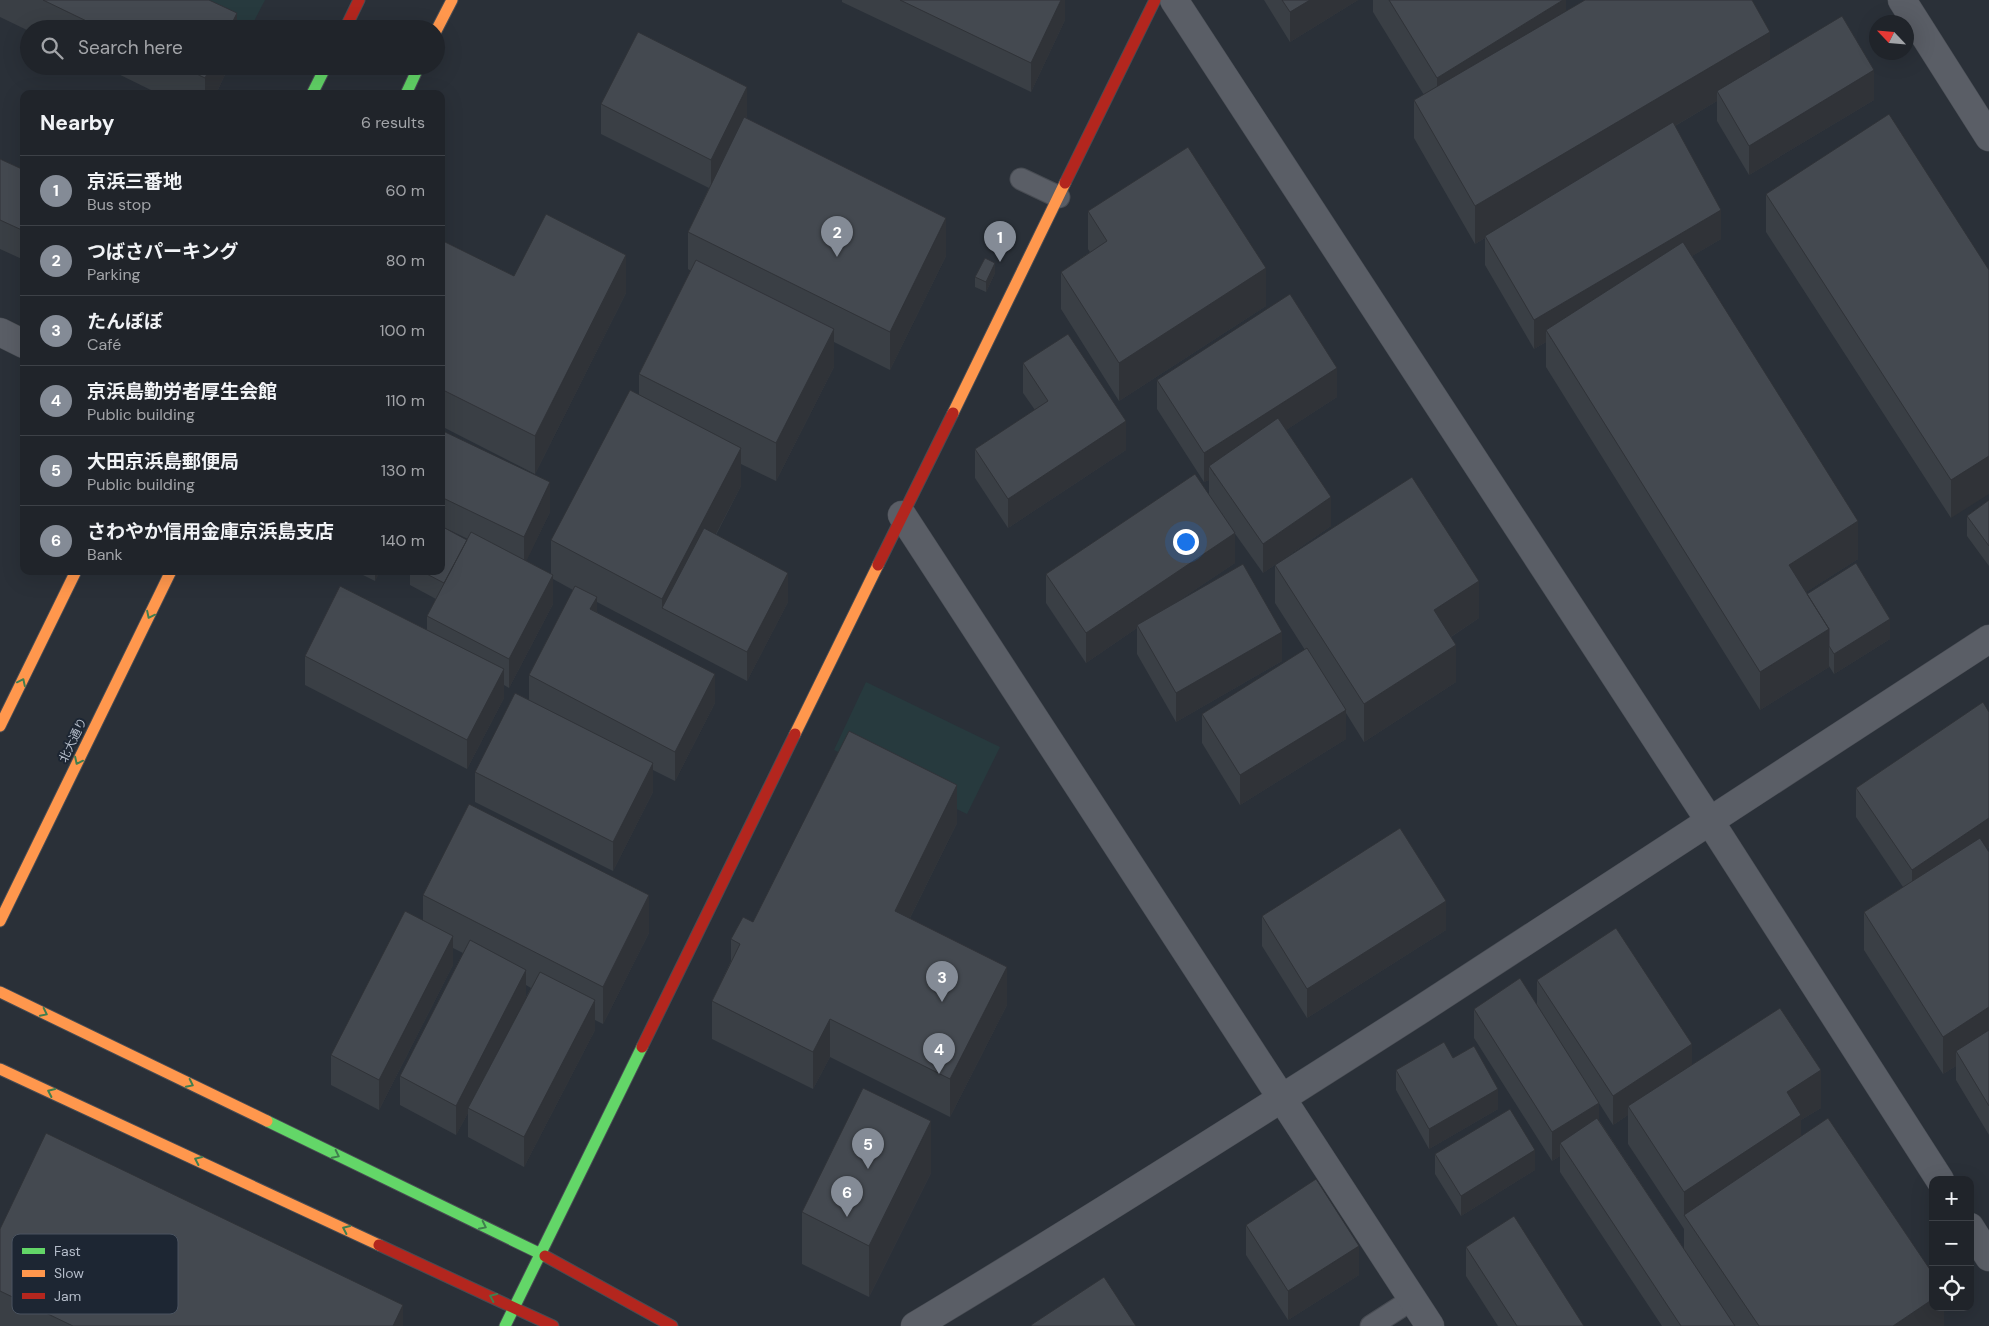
<!DOCTYPE html>
<html lang="en">
<head>
<meta charset="utf-8">
<style>
  :root { --surface:#20242a; --page:#282c32; --text:#f1f3f6; --muted:#a2a4a8; --line:#3d4147; --accent:#848b96 }
  body { margin:0; font-family:"DM Sans","Noto Sans JP",sans-serif; background:var(--page); color:var(--text) }
  .controls { position:absolute; right:15px; bottom:15px; display:grid; overflow:hidden; border-radius:10px; box-shadow:0 5px 20px #0002 }
  .controls button { width:45px; height:45px; display:grid; place-items:center; padding:0; border:0; border-bottom:1px solid var(--line); background:var(--surface); color:var(--text); font:25px sans-serif }
  .compass { position:absolute; left:1869px; top:15px; width:45px; height:45px; border-radius:50%; background:var(--surface); box-shadow:0 5px 20px #0002; rotate:296deg }
  .you { position:absolute; left:1185px; top:541px; width:18px; height:18px; margin:-12px; border:4px solid #fff; border-radius:50%; background:#1a73e8; box-shadow:0 0 0 8px #1a73e833 }
  .badge { display:grid; place-items:center; width:32px; height:32px; border-radius:50%; background:var(--accent); color:#fff; font-size:16px; font-weight:700 }
  .pin { position:absolute; translate:-50% -41px; filter:drop-shadow(0 1px 2px #0008) }
  .pin::after { content:''; position:absolute; top:26px; width:18px; height:15px; background:inherit; clip-path:polygon(0 0,100% 0,50% 100%) }
  .list { margin:0; padding:0; list-style:none }
  h2 { display:flex; justify-content:space-between; align-items:center; height:65px; margin:0; padding:0 20px; font-size:21px }
  h2 small { font-size:16px; font-weight:400; color:var(--muted) }
  .list li { display:grid; grid-template-columns:32px 1fr auto; gap:15px; align-items:center; box-sizing:border-box; height:70px; padding:0 20px; border-top:1px solid var(--line) }
  .list b { display:block; font-size:19px; white-space:nowrap }
  .list p { margin:0; font-size:16px; white-space:nowrap; color:var(--muted) }
  .list em { font-size:16px; font-style:normal; color:var(--muted) }
  .icon { flex:none; width:28px; height:28px; fill:none; stroke:currentColor; stroke-width:2; stroke-linecap:round; stroke-linejoin:round }
  .map { position:relative; flex:none; width:1989px; height:1326px; overflow:hidden }
  .search { position:absolute; background:var(--surface); box-shadow:0 5px 20px #0002; left:20px; top:20px; width:425px; height:55px; display:flex; align-items:center; gap:12px; box-sizing:border-box; padding:0 18px; border-radius:28px; color:var(--muted); font-size:19px }
  .panel { position:absolute; background:var(--surface); box-shadow:0 5px 20px #0002; left:20px; top:90px; width:425px; height:485px; border-radius:10px }
  .map>svg:first-child { display:block }
  .green { fill:#273a3e }
  .lines { fill:none; stroke-linecap:round; stroke-linejoin:round }
  .lane-casing { stroke:#484c53; stroke-width:23 }
  .street-casing { stroke:#484c53; stroke-width:29 }
  .fast-casing { stroke:#484c53; stroke-width:13 }
  .slow-casing { stroke:#484c53; stroke-width:13 }
  .jam-casing { stroke:#484c53; stroke-width:13 }
  .lane { stroke:#5a5e66; stroke-width:21 }
  .street { stroke:#5a5e66; stroke-width:28 }
  .fast { stroke:#63d668; stroke-width:11 }
  .slow { stroke:#ff974d; stroke-width:11 }
  .jam { stroke:#b3261e; stroke-width:11 }
  .wall { fill:#3a3f45; fill-rule:evenodd }
  .shaded-wall { fill:#303338 }
  .building { fill:#444950; stroke:#303338 }
  .oneway { stroke:#407e4e }
  .labels { text-anchor:middle; dominant-baseline:central; stroke-width:4; stroke-linejoin:round; paint-order:stroke }
  .street-label { font-size:12px; fill:#b4bcc9; stroke:#1d2633 }
  .key { fill:#1d2633; stroke:#4a5360; stroke-width:1 }
  .key-label { font-size:14px; fill:#b4bcc9 }
</style>
</head>
<body>
<div class="map">
<svg width="1989" height="1326" viewBox="0 0 1989 1326">
  <rect width="100%" height="100%" fill="#2a3038"/>
  <!-- green -->
  <path class="green" d="M 153,0 L 265,0 L 250,29 L 211,29 Z
    M 866,682 L 1000,747 L 967,814 L 834,750 Z"/>
  <g class="lines">
    <defs>
      <path id="lane" d="M 1021,179 L 1059,197
        M 1371,1326 L 1413,1299"/>
      <path id="street" d="M 1174,0 L 1711,823 L 1940,1180
        M 1902,0 L 1989,137
        M 0,332 L 24,344
        M 902,515 L 1430,1326
        M 1970,1227 L 1989,1257
        M 915,1326 C 1085,1224 1253,1117 1420,1010 C 1610,887 1800,764 1989,639"/>
      <path id="fast" d="M 312,94 L 326,66
        M 406,94 L 419,66
        M 267,1121 L 545,1256
        M 505,1326 L 642,1047"/>
      <path id="slow" d="M 436,31 L 452,0
        M 953,413 L 1065,183
        M 0,726 L 76,571
        M 795,734 L 878,565
        M 0,921 L 171,571
        M 0,992 L 267,1121
        M 0,1069 L 379,1245"/>
      <path id="jam" d="M 345,29 L 359,0
        M 1065,183 L 1155,0
        M 878,565 L 953,413
        M 642,1047 L 795,734
        M 379,1245 L 553,1326
        M 545,1256 L 672,1326"/>
    </defs>
    <!-- lane casing -->
    <use href="#lane" class="lane-casing"/>
    <!-- street casing -->
    <use href="#street" class="street-casing"/>
    <!-- fast casing -->
    <use href="#fast" class="fast-casing"/>
    <!-- slow casing -->
    <use href="#slow" class="slow-casing"/>
    <!-- jam casing -->
    <use href="#jam" class="jam-casing"/>
    <!-- lane -->
    <use href="#lane" class="lane"/>
    <!-- street -->
    <use href="#street" class="street"/>
    <!-- fast -->
    <use href="#fast" class="fast"/>
    <!-- slow -->
    <use href="#slow" class="slow"/>
    <!-- jam -->
    <use href="#jam" class="jam"/>
  </g>
  <!-- wall -->
  <path class="wall" d="M 0,0 L 209,0 L 237,29 L 29,29 L 29,31 L 0,17 Z
    M 842,0 L 1065,0 L 1065,20 L 1031,92 L 842,2 Z
    M 1264,0 L 1358,0 L 1290,42 Z
    M 1373,0 L 1566,0 L 1566,11 L 1770,59 L 1874,100 L 1749,175 L 1717,121 L 1717,101 L 1675,126 L 1721,239 L 1692,256 L 1858,559 L 1806,592 L 1807,594 L 1890,639 L 1834,674 L 1829,666 L 1829,667 L 1760,710 L 1546,367 L 1546,342 L 1534,349 L 1485,265 L 1485,238 L 1475,244 L 1414,138 L 1414,100 L 1424,95 L 1373,12 Z
    M 102,66 L 229,66 L 216,94 L 159,94 Z
    M 601,104 L 747,116 L 746,119 L 946,256 L 890,370 L 834,342 L 834,367 L 776,481 L 741,464 L 741,486 L 716,535 L 788,602 L 747,681 L 597,602 L 597,612 L 715,703 L 675,781 L 653,770 L 653,792 L 613,871 L 475,802 L 475,772 L 529,700 L 529,675 L 573,590 L 553,579 L 553,604 L 509,688 L 504,685 L 504,698 L 467,769 L 305,685 L 305,656 L 427,630 L 427,616 L 436,599 L 410,585 L 410,571 L 441,571 L 468,539 L 441,526 L 441,430 L 550,512 L 526,561 L 551,574 L 551,540 L 639,395 L 639,374 L 691,271 L 688,269 L 688,232 L 709,188 L 601,134 Z
    M 0,159 L 24,170 L 24,260 L 0,249 Z
    M 1766,194 L 1989,270 L 1951,518 L 1766,232 Z
    M 1088,211 L 1266,306 L 1119,401 L 1061,309 L 1061,272 L 1090,252 L 1088,249 Z
    M 441,240 L 514,276 L 626,293 L 535,474 L 441,426 Z
    M 995,273 L 986,292 L 975,287 L 975,277 Z
    M 1023,363 L 1126,450 L 1008,528 L 975,478 L 975,449 L 1035,410 L 1023,393 Z
    M 1157,380 L 1337,397 L 1286,430 L 1331,526 L 1263,573 L 1231,528 L 1235,563 L 1175,603 L 1282,661 L 1176,722 L 1137,654 L 1137,628 L 1086,663 L 1046,603 L 1046,574 L 1209,494 L 1209,480 L 1204,482 L 1157,409 Z
    M 1989,500 L 1989,566 L 1967,536 L 1967,516 Z
    M 1275,565 L 1479,618 L 1451,637 L 1456,682 L 1364,742 L 1346,713 L 1346,739 L 1240,805 L 1202,743 L 1202,714 L 1305,650 L 1275,603 Z
    M 355,571 L 380,571 L 375,581 Z
    M 1989,712 L 1989,847 L 1987,849 L 1989,852 L 1989,1135 L 1956,1080 L 1956,1066 L 1943,1074 L 1864,950 L 1864,912 L 1903,887 L 1856,817 L 1856,788 Z
    M 957,823 L 910,918 L 1007,1005 L 950,1117 L 830,1057 L 813,1089 L 712,1039 L 712,1001 L 731,961 L 731,939 L 753,922 Z
    M 423,895 L 649,933 L 603,1024 L 595,1020 L 595,1030 L 524,1167 L 468,1137 L 468,1113 L 456,1135 L 400,1105 L 400,1076 L 463,953 L 453,948 L 453,965 L 379,1110 L 331,1085 L 331,1055 L 423,920 ZM 526,985 L 531,988 L 526,997 Z
    M 1262,916 L 1446,930 L 1307,1018 L 1262,946 Z
    M 1537,980 L 1692,1065 L 1821,1108 L 1801,1120 L 1801,1136 L 1944,1307 L 1944,1326 L 1662,1326 L 1560,1172 L 1560,1156 L 1552,1161 L 1474,1038 L 1474,1009 L 1537,1004 ZM 1599,1103 L 1613,1125 L 1628,1115 L 1628,1144 L 1684,1229 L 1684,1249 L 1599,1120 Z
    M 1453,1058 L 1498,1109 L 1429,1149 L 1396,1090 L 1396,1070 Z
    M 1435,1154 L 1535,1170 L 1461,1216 L 1435,1174 Z
    M 931,1173 L 869,1297 L 802,1264 L 802,1212 Z
    M 1246,1225 L 1359,1275 L 1288,1320 L 1246,1255 Z
    M 0,1229 L 403,1326 L 0,1326 Z
    M 1466,1247 L 1584,1326 L 1498,1326 L 1466,1276 Z"/>
  <!-- shaded-wall -->
  <path class="shaded-wall" d="M 1061,0 L 1065,0 L 1065,20 L 1031,92 L 1031,63 Z
    M 1310,0 L 1358,0 L 1290,42 L 1290,12 Z
    M 1563,0 L 1566,0 L 1566,36 L 1437,116 L 1437,78 Z
    M 237,13 L 237,29 L 229,29 Z
    M 1770,32 L 1770,70 L 1717,91 L 1717,101 L 1486,237 L 1485,236 L 1485,238 L 1475,244 L 1475,206 Z
    M 211,66 L 229,66 L 216,94 L 205,94 L 205,78 Z
    M 1874,70 L 1874,100 L 1749,175 L 1749,146 Z
    M 747,87 L 747,116 L 711,189 L 711,160 Z
    M 1721,210 L 1721,239 L 1551,339 L 1546,330 L 1546,342 L 1534,349 L 1534,320 Z
    M 946,218 L 946,256 L 890,370 L 890,332 Z
    M 626,255 L 626,293 L 535,474 L 535,436 Z
    M 995,263 L 995,273 L 986,292 L 986,282 Z
    M 1266,268 L 1266,306 L 1119,401 L 1119,363 Z
    M 834,329 L 834,367 L 776,481 L 776,443 Z
    M 1337,368 L 1337,397 L 1215,476 L 1209,466 L 1209,480 L 1204,482 L 1204,453 Z
    M 1126,421 L 1126,450 L 1008,528 L 1008,499 Z
    M 741,448 L 741,486 L 674,614 L 662,608 L 662,599 Z
    M 1989,456 L 1989,494 L 1951,518 L 1951,480 Z
    M 550,482 L 550,512 L 524,566 L 524,537 Z
    M 1331,497 L 1331,526 L 1263,573 L 1263,544 Z
    M 1858,521 L 1858,559 L 1789,603 L 1789,565 Z
    M 1235,533 L 1235,563 L 1139,627 L 1137,625 L 1137,628 L 1086,663 L 1086,633 Z
    M 375,571 L 380,571 L 375,581 Z
    M 788,573 L 788,602 L 747,681 L 747,652 Z
    M 553,575 L 553,604 L 509,688 L 509,659 Z
    M 1479,581 L 1479,618 L 1434,648 L 1434,610 Z
    M 597,597 L 597,626 L 590,609 Z
    M 1890,619 L 1890,639 L 1834,674 L 1834,654 Z
    M 1829,629 L 1829,667 L 1760,710 L 1760,672 Z
    M 1282,632 L 1282,661 L 1176,722 L 1176,693 Z
    M 1456,645 L 1456,682 L 1364,742 L 1364,704 Z
    M 504,669 L 504,698 L 467,769 L 467,740 Z
    M 715,674 L 715,703 L 675,781 L 675,752 Z
    M 1346,710 L 1346,739 L 1240,805 L 1240,775 Z
    M 653,763 L 653,792 L 613,871 L 613,842 Z
    M 957,785 L 957,823 L 895,948 L 895,911 Z
    M 1989,818 L 1989,847 L 1912,900 L 1912,870 Z
    M 649,895 L 649,933 L 603,1024 L 603,987 Z
    M 1446,901 L 1446,930 L 1307,1018 L 1307,989 Z
    M 453,936 L 453,965 L 379,1110 L 379,1080 Z
    M 1007,967 L 1007,1005 L 950,1117 L 950,1079 Z
    M 526,970 L 526,999 L 468,1108 L 468,1113 L 456,1135 L 456,1106 Z
    M 595,1000 L 595,1030 L 524,1167 L 524,1137 Z
    M 1989,1007 L 1989,1045 L 1956,1051 L 1956,1066 L 1943,1074 L 1943,1037 Z
    M 830,1019 L 830,1057 L 813,1089 L 813,1052 Z
    M 1692,1044 L 1692,1073 L 1628,1106 L 1628,1115 L 1613,1125 L 1613,1096 Z
    M 1821,1070 L 1821,1108 L 1801,1120 L 1801,1153 L 1684,1215 L 1684,1230 L 1684,1192 L 1787,1092 Z
    M 1498,1089 L 1498,1109 L 1429,1149 L 1429,1129 Z
    M 1599,1103 L 1599,1132 L 1560,1143 L 1560,1156 L 1552,1161 L 1552,1132 Z
    M 931,1121 L 931,1173 L 869,1297 L 869,1246 Z
    M 1535,1150 L 1535,1170 L 1461,1216 L 1461,1196 Z
    M 1359,1246 L 1359,1275 L 1288,1320 L 1288,1291 Z
    M 1933,1299 L 1933,1307 L 1944,1307 L 1944,1326 L 1893,1326 Z
    M 403,1305 L 403,1326 L 393,1326 Z"/>
  <!-- building -->
  <path class="building" d="M 43,0 L 209,0 L 237,13 L 229,29 L 103,29 Z
    M 900,0 L 1061,0 L 1031,63 Z
    M 1282,0 L 1310,0 L 1290,12 Z
    M 1389,0 L 1563,0 L 1437,78 Z
    M 1585,0 L 1752,0 L 1770,32 L 1475,206 L 1414,100 Z
    M 1842,16 L 1874,70 L 1749,146 L 1717,91 Z
    M 638,32 L 747,87 L 711,160 L 601,104 Z
    M 180,66 L 211,66 L 205,78 Z
    M 1889,114 L 1989,270 L 1989,456 L 1951,480 L 1766,194 Z
    M 744,117 L 946,218 L 890,332 L 688,232 Z
    M 1673,122 L 1721,210 L 1534,320 L 1485,236 Z
    M 1188,147 L 1266,268 L 1119,363 L 1061,272 L 1107,241 L 1088,211 Z
    M 0,159 L 24,170 L 24,231 L 0,220 Z
    M 546,214 L 626,255 L 535,436 L 441,389 L 441,240 L 514,276 Z
    M 1683,242 L 1858,521 L 1789,565 L 1829,629 L 1760,672 L 1546,330 Z
    M 985,258 L 995,263 L 986,282 L 975,277 Z
    M 696,260 L 834,329 L 776,443 L 639,374 Z
    M 1290,294 L 1337,368 L 1204,453 L 1157,380 Z
    M 1068,334 L 1126,421 L 1008,499 L 975,449 L 1048,401 L 1023,363 Z
    M 630,390 L 741,448 L 662,599 L 551,540 Z
    M 1278,418 L 1331,497 L 1263,544 L 1209,466 Z
    M 441,430 L 550,482 L 524,537 L 441,497 Z
    M 1195,474 L 1235,533 L 1086,633 L 1046,574 Z
    M 1412,477 L 1479,581 L 1434,610 L 1456,645 L 1364,704 L 1275,565 Z
    M 1989,500 L 1989,546 L 1967,516 Z
    M 441,526 L 467,540 L 444,583 L 421,571 L 441,571 Z
    M 704,528 L 788,573 L 747,652 L 662,608 Z
    M 471,532 L 553,575 L 509,659 L 427,616 Z
    M 1856,563 L 1890,619 L 1834,654 L 1829,646 L 1829,629 L 1807,594 Z
    M 1243,564 L 1282,632 L 1176,693 L 1137,625 Z
    M 340,586 L 504,669 L 467,740 L 305,656 Z
    M 575,586 L 597,597 L 590,609 L 715,674 L 675,752 L 529,675 Z
    M 1307,648 L 1346,710 L 1240,775 L 1202,714 Z
    M 515,693 L 653,763 L 613,842 L 475,772 Z
    M 1983,702 L 1989,712 L 1989,818 L 1912,870 L 1856,788 Z
    M 849,731 L 957,785 L 895,911 L 1007,967 L 950,1079 L 830,1019 L 813,1052 L 712,1001 L 740,944 L 731,939 L 743,917 L 753,922 Z
    M 469,804 L 649,895 L 603,987 L 423,895 Z
    M 1400,828 L 1446,901 L 1307,989 L 1262,916 Z
    M 1980,838 L 1989,852 L 1989,1007 L 1943,1037 L 1864,912 Z
    M 405,911 L 453,936 L 379,1080 L 331,1055 Z
    M 1616,928 L 1692,1044 L 1613,1096 L 1537,980 Z
    M 470,940 L 526,970 L 456,1106 L 400,1076 Z
    M 540,972 L 595,1000 L 524,1137 L 468,1108 Z
    M 1520,978 L 1599,1103 L 1552,1132 L 1474,1009 Z
    M 1780,1008 L 1821,1070 L 1787,1092 L 1801,1115 L 1684,1192 L 1628,1106 Z
    M 1989,1030 L 1989,1106 L 1956,1051 Z
    M 1444,1042 L 1453,1058 L 1474,1046 L 1498,1089 L 1429,1129 L 1396,1070 Z
    M 863,1088 L 931,1121 L 869,1246 L 802,1212 Z
    M 1510,1109 L 1535,1150 L 1461,1196 L 1435,1154 Z
    M 1597,1118 L 1735,1326 L 1681,1326 L 1560,1143 Z
    M 1828,1118 L 1933,1274 L 1933,1299 L 1893,1326 L 1759,1326 L 1684,1215 Z
    M 46,1133 L 403,1305 L 393,1326 L 73,1326 L 0,1291 L 0,1229 Z
    M 1316,1179 L 1359,1246 L 1288,1291 L 1246,1225 Z
    M 1514,1216 L 1584,1326 L 1517,1326 L 1466,1247 Z
    M 1104,1277 L 1136,1326 L 1032,1326 L 1031,1325 Z"/>
  <!-- one-way arrows -->
  <defs><path id="oneway-chevron" d="M-2-3.5L2.5 0L-2 3.5" fill="none" stroke-width="1.6" stroke-linecap="round" stroke-linejoin="round" transform="scale(1.25)"/></defs>
  <g class="oneway">
    <use href="#oneway-chevron" transform="translate(150 615) rotate(116)"/>
    <use href="#oneway-chevron" transform="translate(22 682) rotate(-64)"/>
    <use href="#oneway-chevron" transform="translate(78 761) rotate(116)"/>
    <use href="#oneway-chevron" transform="translate(44 1013) rotate(26)"/>
    <use href="#oneway-chevron" transform="translate(190 1084) rotate(26)"/>
    <use href="#oneway-chevron" transform="translate(51 1092) rotate(-155)"/>
    <use href="#oneway-chevron" transform="translate(336 1155) rotate(26)"/>
    <use href="#oneway-chevron" transform="translate(198 1160) rotate(-155)"/>
    <use href="#oneway-chevron" transform="translate(483 1226) rotate(26)"/>
    <use href="#oneway-chevron" transform="translate(346 1229) rotate(-155)"/>
    <use href="#oneway-chevron" transform="translate(493 1297) rotate(-155)"/>
  </g>
  <g class="labels">
    <!-- street labels -->
    <g class="street-label">
      <text transform="translate(73 740) rotate(-64)">北大通り</text>
    </g>
  </g>
  <!-- legend -->
  <rect x="12" y="1234" width="166" height="80" rx="8" class="key"/>
  <rect x="22" y="1248" width="23" height="6" fill="#63d668"/>
  <rect x="22" y="1270" width="23" height="7" fill="#ff974d"/>
  <rect x="22" y="1293" width="23" height="6" fill="#b3261e"/>
  <g class="key-label">
    <text x="54" y="1256">Fast</text>
    <text x="54" y="1278">Slow</text>
    <text x="54" y="1301">Jam</text>
  </g>
</svg>
<div class="controls">
<button>+</button>
<button>−</button>
<button><svg class="icon" aria-label="locate" viewBox="0 0 24 24"><circle cx="12" cy="12" r="6"/><path d="M12 2v4M12 18v4M2 12h4M18 12h4"/></svg></button>
</div>
<svg class="compass" viewBox="-18 -18 36 36"><path d="M0-13l5 13h-10z" fill="#e53935"/><path d="M0 13l5-13h-10z" fill="#a2a4a8"/></svg>
<div class="you"></div>
<div class="pin badge" style="left:1000px;top:262px">1</div>
<div class="pin badge" style="left:837px;top:257px">2</div>
<div class="pin badge" style="left:942px;top:1002px">3</div>
<div class="pin badge" style="left:939px;top:1074px">4</div>
<div class="pin badge" style="left:868px;top:1169px">5</div>
<div class="pin badge" style="left:847px;top:1217px">6</div>
<div class="search"><svg class="icon" aria-label="search" viewBox="0 0 24 24"><circle cx="10" cy="10" r="6"/><path d="M15 15l6 6"/></svg>Search here</div>
<section class="panel">
<h2>Nearby<small>6 results</small></h2>
<ul class="list">
<li><span class="badge">1</span><div><b>京浜三番地</b><p>Bus stop</p></div><em>60 m</em></li>
<li><span class="badge">2</span><div><b>つばさパーキング</b><p>Parking</p></div><em>80 m</em></li>
<li><span class="badge">3</span><div><b>たんぽぽ</b><p>Café</p></div><em>100 m</em></li>
<li><span class="badge">4</span><div><b>京浜島勤労者厚生会館</b><p>Public building</p></div><em>110 m</em></li>
<li><span class="badge">5</span><div><b>大田京浜島郵便局</b><p>Public building</p></div><em>130 m</em></li>
<li><span class="badge">6</span><div><b>さわやか信用金庫京浜島支店</b><p>Bank</p></div><em>140 m</em></li>
</ul>
</section>
</div>
</body>
</html>
